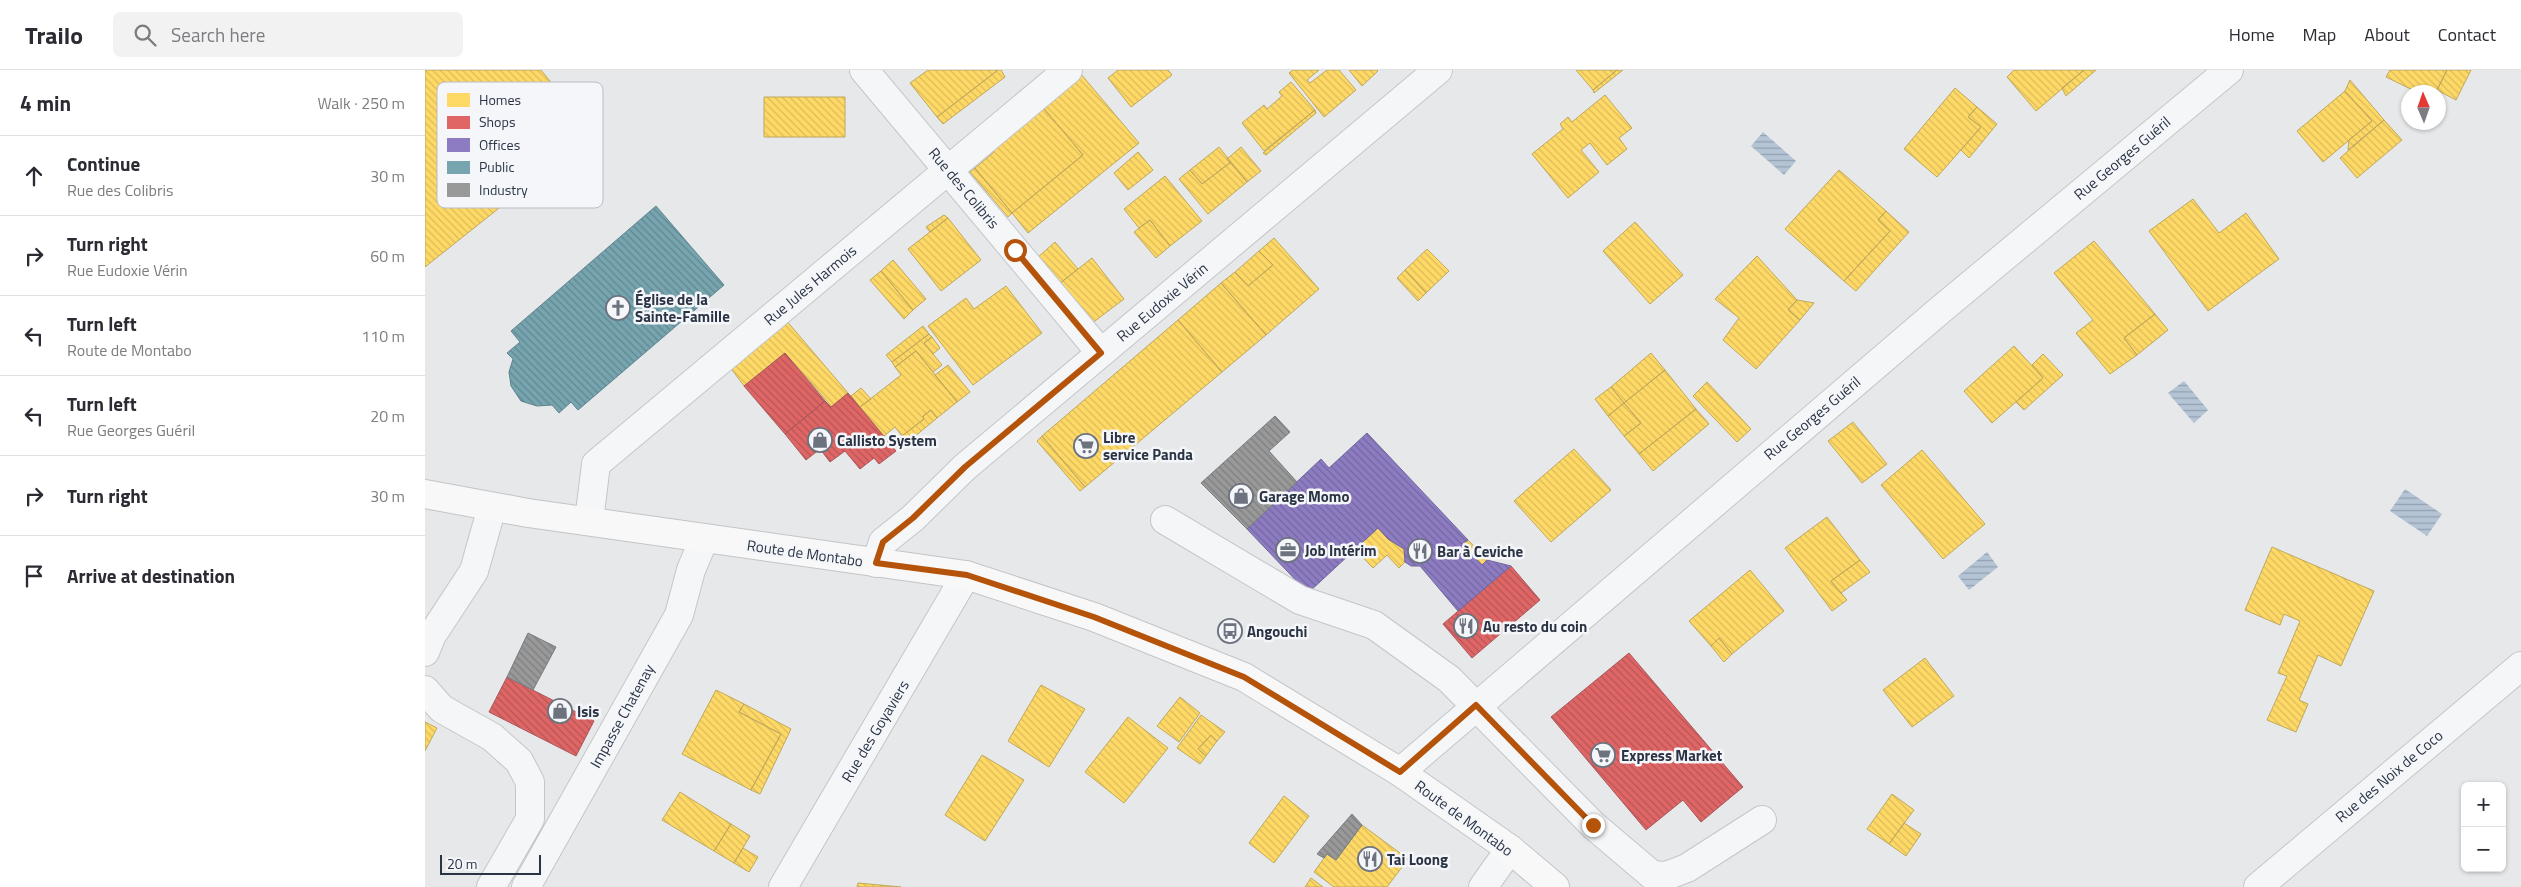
<!DOCTYPE html>
<html lang="en">
<head>
<meta charset="utf-8">
<style>
  :root { --surface:#fff; --page:#f2f2f3; --text:#2b2b33; --muted:#7c7c81; --line:#e1e1e2 }
  body { margin:0; font-family:"Titillium Web",sans-serif; background:var(--page); color:var(--text) }
  .controls { position:absolute; right:15px; bottom:15px; display:grid; overflow:hidden; border-radius:8px; box-shadow:0 1px 4px #0004 }
  .controls button { width:45px; height:45px; display:grid; place-items:center; padding:0; border:0; border-bottom:1px solid var(--line); background:var(--surface); color:var(--text); font:25px sans-serif }
  .compass { position:absolute; left:1976px; top:15px; width:45px; height:45px; border-radius:50%; background:var(--surface); box-shadow:0 1px 4px #0004; rotate:358deg }
  .scale { position:absolute; left:15px; bottom:12px; width:101px; box-sizing:border-box; padding-left:5px; border:2px solid #2b3445; border-top:0; font-size:14px; line-height:18px; white-space:nowrap; color:#2b3445; -webkit-text-stroke:4px #f4f6f9; paint-order:stroke }
  .stop { position:absolute; width:15px; height:15px; margin:-11px; border:4px solid #b45309; border-radius:50%; background:#fff }
  .stop.end { background:#b45309; border-color:#fff; box-shadow:0 1px 5px #0008 }
  .list { margin:0; padding:0; list-style:none }
  h2 { display:flex; justify-content:space-between; align-items:center; height:65px; margin:0; padding:0 20px; font-size:21px }
  h2 small { font-size:16px; font-weight:400; color:var(--muted) }
  .list li { display:grid; grid-template-columns:32px 1fr auto; gap:15px; align-items:center; box-sizing:border-box; height:80px; padding:0 20px; border-top:1px solid var(--line) }
  .list b { display:block; font-size:19px; white-space:nowrap }
  .list p { margin:0; font-size:16px; white-space:nowrap; color:var(--muted) }
  .list em { font-size:16px; font-style:normal; color:var(--muted) }
  .icon { flex:none; width:28px; height:28px; fill:none; stroke:currentColor; stroke-width:2; stroke-linecap:round; stroke-linejoin:round }
  .map { position:relative; flex:none; width:2096px; height:817px; overflow:hidden }
  header { display:flex; align-items:center; gap:30px; box-sizing:border-box; height:70px; padding:0 25px; background:var(--surface); border-bottom:1px solid var(--line) }
  header strong { font-size:24px }
  nav { display:flex; gap:28px; margin-inline-start:auto; font-size:18px }
  .search { width:350px; height:45px; background:var(--page); display:flex; align-items:center; gap:12px; box-sizing:border-box; padding:0 18px; border-radius:8px; color:var(--muted); font-size:19px }
  main { display:flex }
  aside { flex:1; background:var(--surface) }
  .map>svg:first-child { display:block }
  .water { fill:url(#water-rules) }
  .homes { fill:url(#homes-back-hatch); stroke:#bfa85c }
  .shops { fill:url(#shops-back-hatch); stroke:#aa575c }
  .offices { fill:url(#offices-back-hatch); stroke:#70669d }
  .public { fill:url(#public-back-hatch); stroke:#60838f }
  .industry { fill:url(#industry-back-hatch); stroke:#787b80 }
  .lines { fill:none; stroke-linecap:round; stroke-linejoin:round }
  .minor-casing { stroke:#c4c6c8; stroke-width:30 }
  .major-casing { stroke:#c2c5c8; stroke-width:30 }
  .minor { stroke:#f5f6f7; stroke-width:28 }
  .major { stroke:#f8f8f8; stroke-width:28 }
  .route { stroke:#b45309; stroke-width:6 }
  .labels { text-anchor:middle; dominant-baseline:central; stroke-width:5; stroke-linejoin:round; paint-order:stroke }
  .street-label { font-size:15px; fill:#2b3445; stroke:#f4f6f9 }
  .poi-label { font-size:15px; font-weight:bold; fill:#2b3445; stroke:#f4f6f9; text-anchor:start }
  .key { fill:#f4f6f9; stroke:#b8bcc3; stroke-width:1 }
  .key-label { font-size:14px; fill:#2b3445 }
</style>
</head>
<body>
<header>
<strong>Trailo</strong>
<div class="search"><svg class="icon" aria-label="search" viewBox="0 0 24 24"><circle cx="10" cy="10" r="6"/><path d="M15 15l6 6"/></svg>Search here</div>
<nav><a>Home</a><a>Map</a><a>About</a><a>Contact</a></nav>
</header>
<main>
<aside>
<h2>4 min<small>Walk · 250 m</small></h2>
<ul class="list">
<li><svg class="icon" aria-label="ahead" viewBox="0 0 24 24"><path d="M12 20V5M6 11l6-6 6 6"/></svg><div><b>Continue</b><p>Rue des Colibris</p></div><em>30 m</em></li>
<li><svg class="icon" aria-label="right" viewBox="0 0 24 24"><path d="M7 20v-9h11M14 6l5 5-5 5"/></svg><div><b>Turn right</b><p>Rue Eudoxie Vérin</p></div><em>60 m</em></li>
<li><svg class="icon" aria-label="left" viewBox="0 0 24 24"><path d="M17 20v-9H6M10 6l-5 5 5 5"/></svg><div><b>Turn left</b><p>Route de Montabo</p></div><em>110 m</em></li>
<li><svg class="icon" aria-label="left" viewBox="0 0 24 24"><path d="M17 20v-9H6M10 6l-5 5 5 5"/></svg><div><b>Turn left</b><p>Rue Georges Guéril</p></div><em>20 m</em></li>
<li><svg class="icon" aria-label="right" viewBox="0 0 24 24"><path d="M7 20v-9h11M14 6l5 5-5 5"/></svg><div><b>Turn right</b></div><em>30 m</em></li>
<li><svg class="icon" aria-label="arrive" viewBox="0 0 24 24"><path d="M6 21V4h12l-3 4 3 4H6"/></svg><div><b>Arrive at destination</b></div></li>
</ul>
</aside>
<div class="map">
<svg width="2096" height="817" viewBox="0 0 2096 817">
  <defs>
    <pattern id="water-rules" width="6" height="5" patternUnits="userSpaceOnUse" patternTransform="scale(1.25)"><rect width="6" height="5" fill="#b4c4d5"/><path d="M0 2.5h6" fill="none" stroke="#93a0af"/></pattern>
    <pattern id="homes-back-hatch" width="6" height="6" patternUnits="userSpaceOnUse" patternTransform="scale(1.25)"><rect width="6" height="6" fill="#ffd966"/><path d="M-1 5l2 2M0 0l6 6M5-1l2 2" fill="none" stroke="#dbbb5a"/></pattern>
    <pattern id="shops-back-hatch" width="6" height="6" patternUnits="userSpaceOnUse" patternTransform="scale(1.25)"><rect width="6" height="6" fill="#e06666"/><path d="M-1 5l2 2M0 0l6 6M5-1l2 2" fill="none" stroke="#b65556"/></pattern>
    <pattern id="offices-back-hatch" width="6" height="6" patternUnits="userSpaceOnUse" patternTransform="scale(1.25)"><rect width="6" height="6" fill="#8e7cc3"/><path d="M-1 5l2 2M0 0l6 6M5-1l2 2" fill="none" stroke="#7466a0"/></pattern>
    <pattern id="public-back-hatch" width="6" height="6" patternUnits="userSpaceOnUse" patternTransform="scale(1.25)"><rect width="6" height="6" fill="#76a5af"/><path d="M-1 5l2 2M0 0l6 6M5-1l2 2" fill="none" stroke="#618790"/></pattern>
    <pattern id="industry-back-hatch" width="6" height="6" patternUnits="userSpaceOnUse" patternTransform="scale(1.25)"><rect width="6" height="6" fill="#999"/><path d="M-1 5l2 2M0 0l6 6M5-1l2 2" fill="none" stroke="#7d7e7f"/></pattern>
  </defs>
  <rect width="100%" height="100%" fill="#e6e8ea"/>
  <!-- water -->
  <path class="water" d="M 1338,62 L 1371,91 L 1359,105 L 1326,76 Z
    M 1759,311 L 1783,340 L 1769,353 L 1743,323 Z
    M 1980,419 L 2017,444 L 2002,466 L 1965,441 Z
    M 1562,482 L 1573,497 L 1544,520 L 1533,506 Z"/>
  <!-- homes -->
  <path class="homes" d="M 0,0 L 116,0 L 177,75 L 108,131 L 98,119 L 0,197 Z
    M 503,0 L 573,0 L 512,47 L 485,13 Z
    M 573,0 L 576,0 L 580,7 L 518,54 L 512,47 Z
    M 693,0 L 743,0 L 747,5 L 706,37 L 683,8 Z
    M 868,0 L 894,0 L 882,10 L 885,13 L 902,0 L 914,0 L 931,20 L 899,47 L 864,3 Z
    M 924,0 L 951,0 L 953,1 L 937,16 Z
    M 1151,0 L 1192,0 L 1168,20 Z
    M 1192,0 L 1198,0 L 1169,23 L 1168,20 Z
    M 1589,0 L 1659,0 L 1611,41 L 1582,7 Z
    M 1659,0 L 1671,0 L 1641,26 L 1637,18 Z
    M 1965,0 L 2022,0 L 2011,22 L 1992,22 L 1961,7 Z
    M 2022,0 L 2046,0 L 2031,30 L 2012,20 Z
    M 655,3 L 714,73 L 603,163 L 587,143 L 658,85 L 616,35 Z
    M 1925,10 L 1959,50 L 1923,80 L 1924,70 L 1947,51 L 1920,21 Z
    M 866,12 L 890,40 L 839,81 L 817,53 L 839,35 L 842,39 L 857,26 L 854,22 Z
    M 1530,18 L 1552,37 L 1543,47 L 1556,57 L 1512,107 L 1479,79 Z
    M 1920,21 L 1947,51 L 1898,92 L 1872,61 Z
    M 1180,25 L 1207,58 L 1194,68 L 1202,79 L 1182,95 L 1165,73 L 1156,80 L 1174,102 L 1143,128 L 1107,84 L 1138,59 L 1135,54 L 1143,47 L 1147,52 Z
    M 339,27 L 420,27 L 420,67 L 339,67 Z
    M 616,35 L 658,85 L 587,143 L 550,98 L 569,82 L 565,77 Z
    M 1552,37 L 1572,54 L 1544,88 L 1536,80 L 1556,57 L 1543,47 Z
    M 890,40 L 891,43 L 841,85 L 838,83 Z
    M 1959,50 L 1977,70 L 1932,108 L 1915,88 Z
    M 794,77 L 806,92 L 777,114 L 765,100 Z
    M 816,77 L 836,101 L 822,112 L 802,89 Z
    M 713,82 L 728,100 L 703,120 L 689,103 Z
    M 806,92 L 822,112 L 783,144 L 754,109 L 765,100 L 777,114 Z
    M 550,98 L 587,143 L 583,147 L 545,102 Z
    M 1414,100 L 1461,141 L 1453,150 L 1465,161 L 1419,211 L 1360,159 Z
    M 740,106 L 777,151 L 745,176 L 725,150 L 714,158 L 699,139 Z
    M 1768,129 L 1794,163 L 1821,143 L 1854,189 L 1783,241 L 1724,161 Z
    M 1461,141 L 1484,162 L 1431,221 L 1419,211 L 1465,161 L 1453,150 Z
    M 519,145 L 523,148 L 505,162 L 501,157 Z
    M 523,148 L 556,190 L 516,221 L 483,179 Z
    M 725,150 L 745,176 L 731,188 L 709,162 Z
    M 1210,152 L 1258,205 L 1225,234 L 1178,181 Z
    M 849,168 L 894,219 L 841,265 L 796,213 L 810,202 L 823,216 L 848,195 L 834,181 Z
    M 1669,171 L 1730,244 L 1699,268 L 1712,285 L 1685,304 L 1651,263 L 1668,250 L 1629,203 Z
    M 630,172 L 653,199 L 634,214 L 612,188 Z
    M 1002,179 L 1024,201 L 1001,223 L 980,200 Z
    M 834,181 L 848,195 L 823,216 L 810,202 Z
    M 1332,186 L 1372,230 L 1363,240 L 1375,250 L 1331,299 L 1298,270 L 1314,248 L 1290,229 Z
    M 667,188 L 699,229 L 666,254 L 634,214 Z
    M 468,190 L 501,229 L 488,240 L 456,201 Z
    M 980,200 L 1001,223 L 993,231 L 972,208 Z
    M 456,201 L 488,240 L 479,249 L 445,210 Z
    M 796,213 L 841,265 L 797,302 L 753,250 Z
    M 581,216 L 617,263 L 548,315 L 503,256 L 541,228 L 549,239 Z
    M 1372,230 L 1389,233 L 1375,250 L 1363,240 Z
    M 1730,244 L 1743,260 L 1712,285 L 1699,268 Z
    M 360,249 L 423,323 L 407,337 L 360,283 L 319,316 L 305,297 Z
    M 753,250 L 797,302 L 660,417 L 617,366 Z
    M 498,256 L 504,264 L 467,292 L 461,285 Z
    M 504,264 L 507,267 L 499,273 L 517,295 L 508,302 L 491,281 L 470,297 L 467,292 Z
    M 507,267 L 515,278 L 508,284 L 499,273 Z
    M 1589,276 L 1618,308 L 1567,353 L 1539,321 Z
    M 491,281 L 532,332 L 512,348 L 506,340 L 498,346 L 499,349 L 477,366 L 470,357 L 459,366 L 435,337 L 476,305 L 470,297 Z
    M 1226,283 L 1240,300 L 1199,333 L 1186,317 Z
    M 1618,284 L 1638,305 L 1599,340 L 1591,332 L 1618,308 L 1607,295 Z
    M 523,295 L 545,322 L 532,332 L 510,305 Z
    M 1240,300 L 1271,339 L 1214,384 L 1199,366 L 1216,353 L 1199,333 Z
    M 1282,312 L 1326,359 L 1312,372 L 1268,326 Z
    M 1186,317 L 1199,333 L 1183,346 L 1170,329 Z
    M 436,318 L 446,329 L 435,337 L 426,326 Z
    M 1199,333 L 1216,353 L 1199,366 L 1183,346 Z
    M 1271,339 L 1284,354 L 1228,401 L 1214,384 Z
    M 506,340 L 512,348 L 483,372 L 477,366 L 499,349 L 498,346 Z
    M 1428,352 L 1462,394 L 1437,413 L 1403,371 Z
    M 617,366 L 660,417 L 655,421 L 612,371 Z
    M 1149,379 L 1186,420 L 1126,472 L 1089,431 Z
    M 1497,380 L 1560,454 L 1518,489 L 1456,415 Z
    M 1402,447 L 1435,490 L 1406,511 L 1422,530 L 1407,541 L 1360,478 Z
    M 953,458 L 963,469 L 979,479 L 980,492 L 974,498 L 962,485 L 948,498 L 930,479 Z
    M 1043,470 L 1062,490 L 1057,495 L 1037,474 Z
    M 1847,477 L 1949,521 L 1916,596 L 1893,585 L 1874,630 L 1883,634 L 1871,662 L 1842,650 L 1862,606 L 1853,603 L 1875,551 L 1859,544 L 1855,555 L 1820,540 Z
    M 1435,490 L 1445,502 L 1416,523 L 1406,511 Z
    M 1325,500 L 1359,541 L 1307,584 L 1294,568 L 1286,576 L 1264,551 Z
    M 1294,568 L 1307,584 L 1299,592 L 1286,576 Z
    M 1500,588 L 1529,626 L 1487,657 L 1458,620 Z
    M 616,615 L 660,639 L 624,697 L 583,671 Z
    M 291,620 L 319,634 L 314,642 L 356,664 L 326,720 L 257,684 Z
    M 755,627 L 775,643 L 754,672 L 732,656 Z
    M 319,634 L 366,659 L 335,724 L 326,720 L 356,664 L 314,642 Z
    M 776,645 L 800,662 L 792,671 L 786,665 L 773,679 L 781,686 L 775,694 L 752,678 Z
    M 703,647 L 743,678 L 699,733 L 660,702 Z
    M 0,652 L 12,658 L 0,681 Z
    M 786,665 L 792,671 L 781,686 L 773,679 Z
    M 557,685 L 599,710 L 560,771 L 520,745 Z
    M 255,722 L 306,754 L 289,781 L 237,750 Z
    M 1467,724 L 1489,740 L 1464,774 L 1442,759 Z
    M 859,726 L 884,746 L 849,793 L 824,773 Z
    M 1479,753 L 1496,764 L 1481,786 L 1464,774 Z
    M 306,754 L 325,766 L 309,793 L 289,781 Z
    M 937,755 L 983,789 L 962,817 L 909,817 L 889,802 L 902,784 L 911,790 Z
    M 318,778 L 333,787 L 324,802 L 309,793 Z
    M 886,808 L 898,817 L 880,817 Z
    M 433,813 L 476,817 L 432,817 Z"/>
  <!-- shops -->
  <path class="shops" d="M 360,283 L 400,331 L 360,364 L 319,316 Z
    M 423,323 L 471,381 L 454,394 L 449,388 L 435,399 L 420,381 L 405,392 L 395,379 L 381,390 L 360,364 L 400,331 L 406,337 Z
    M 1086,496 L 1115,530 L 1047,588 L 1018,554 Z
    M 1204,583 L 1318,717 L 1276,752 L 1258,730 L 1221,760 L 1126,647 Z
    M 82,607 L 169,651 L 151,686 L 64,642 Z"/>
  <!-- offices -->
  <path class="offices" d="M 942,363 L 1043,470 L 1037,474 L 1057,495 L 1062,490 L 1086,496 L 1033,541 L 995,496 L 986,496 L 980,492 L 979,479 L 963,469 L 953,458 L 883,523 L 822,459 L 896,389 L 904,398 Z"/>
  <!-- public -->
  <path class="public" d="M 231,136 L 299,215 L 153,340 L 146,332 L 134,343 L 127,335 L 112,336 L 96,331 L 86,316 L 84,302 L 88,289 L 82,283 L 95,272 L 86,261 Z"/>
  <!-- industry -->
  <path class="industry" d="M 850,346 L 865,362 L 844,381 L 872,412 L 822,459 L 776,413 Z
    M 103,563 L 131,577 L 108,620 L 82,607 Z
    M 927,744 L 937,755 L 911,790 L 902,784 L 899,788 L 892,784 Z"/>
  <g class="lines">
    <defs>
      <path id="minor" d="M 439,0 L 676,283
        M 740,450 L 875,530 L 949,555 L 1024,609 L 1168,755 L 1227,805 L 1241,806 L 1262,798 L 1337,750
        M 164,451 L 171,394 L 643,0
        M 451,493 L 458,472 L 488,448 L 540,397 L 1013,0
        M 0,582 L 7,565 L 49,501 L 67,437
        M 0,620 L 17,639 L 67,667 L 94,691 L 105,712 L 105,749 L 66,817
        M 975,702 L 1514,241 L 1804,0
        M 101,817 L 254,545 L 266,500 L 279,469
        M 358,817 L 541,505
        M 1058,817 L 1085,779
        M 1833,817 L 2096,596"/>
      <path id="major" d="M 0,424 L 103,443 L 541,505 L 669,547 L 819,607 L 975,702 L 1085,779 L 1130,817"/>
    </defs>
    <!-- minor casing -->
    <use href="#minor" class="minor-casing"/>
    <!-- major casing -->
    <use href="#major" class="major-casing"/>
    <!-- minor -->
    <use href="#minor" class="minor"/>
    <!-- major -->
    <use href="#major" class="major"/>
  </g>
  <g class="lines">
    <!-- route -->
    <path class="route" d="M 590,180 L 676,283 L 540,397 L 488,448 L 458,472 L 451,493 L 542,505 L 669,547 L 819,607 L 975,702 L 1051,635 L 1168,755"/>
  </g>
  <!-- icons -->
  <defs>
    <symbol id="church-ring" viewBox="-11 -11 22 22"><circle r="9.5" fill="#f4f6f9" stroke="#6c737f" stroke-width="1.5"/><path d="M-1.2-6h2.4v3.5h3.3v2.4h-3.3V6h-2.4V-.1h-3.3v-2.4h3.3Z" fill="#6c737f"/></symbol>
    <symbol id="shop-ring" viewBox="-11 -11 22 22"><circle r="9.5" fill="#f4f6f9" stroke="#6c737f" stroke-width="1.5"/><path d="M-5-2.5h2.3a2.7 3.5 0 0 1 5.4 0H5L5.5 6h-11ZM-1.5-2.5h3a1.5 2.3 0 0 0-3 0Z" fill="#6c737f"/></symbol>
    <symbol id="supermarket-ring" viewBox="-11 -11 22 22"><circle r="9.5" fill="#f4f6f9" stroke="#6c737f" stroke-width="1.5"/><path d="M-6-5.5h2.5l.6 2H6L4.5 2H-2.5L-4.4-4H-6ZM-1.5 3.2a1.3 1.3 0 1 0 .1 0ZM3 3.2a1.3 1.3 0 1 0 .1 0Z" fill="#6c737f"/></symbol>
    <symbol id="office-ring" viewBox="-11 -11 22 22"><circle r="9.5" fill="#f4f6f9" stroke="#6c737f" stroke-width="1.5"/><path d="M-6-3h4V-5.5h4V-3h4V5H-6ZM-1-4.5V-3h2v-1.5ZM-6 0V1H6V0Z" fill="#6c737f"/></symbol>
    <symbol id="restaurant-ring" viewBox="-11 -11 22 22"><circle r="9.5" fill="#f4f6f9" stroke="#6c737f" stroke-width="1.5"/><path d="M-5-6h1v4h1v-4h1v4h1v-4h1v5L-1.5 .5V6h-2V.5L-5-1ZM5-6V6H3V1.5H1.5Q1.5-4 5-6Z" fill="#6c737f"/></symbol>
    <symbol id="bus-ring" viewBox="-11 -11 22 22"><circle r="9.5" fill="#f4f6f9" stroke="#6c737f" stroke-width="1.5"/><path d="M-5-6H5V4H4V6H2V4H-2V6H-4V4H-5ZM-3.5-4V0h7V-4ZM-3.5 1.2v1.5H-2V1.2ZM2 1.2v1.5H3.5V1.2Z" fill="#6c737f"/></symbol>
  </defs>
  <g fill-rule="evenodd">
    <use href="#church-ring" x="179" y="224" width="28" height="28"/>
    <use href="#shop-ring" x="381" y="356" width="28" height="28"/>
    <use href="#supermarket-ring" x="647" y="362" width="28" height="28"/>
    <use href="#shop-ring" x="802" y="412" width="28" height="28"/>
    <use href="#office-ring" x="849" y="466" width="28" height="28"/>
    <use href="#restaurant-ring" x="981" y="467" width="28" height="28"/>
    <use href="#restaurant-ring" x="1027" y="542" width="28" height="28"/>
    <use href="#bus-ring" x="791" y="547" width="28" height="28"/>
    <use href="#shop-ring" x="121" y="627" width="28" height="28"/>
    <use href="#supermarket-ring" x="1164" y="671" width="28" height="28"/>
    <use href="#restaurant-ring" x="931" y="775" width="28" height="28"/>
  </g>
  <g class="labels">
    <!-- street labels -->
    <g class="street-label">
      <text transform="translate(1697 88) rotate(-40)">Rue Georges Guéril</text>
      <text transform="translate(539 118) rotate(50)">Rue des Colibris</text>
      <text transform="translate(385 215) rotate(-40)">Rue Jules Harmois</text>
      <text transform="translate(737 232) rotate(-40)">Rue Eudoxie Vérin</text>
      <text transform="translate(1387 348) rotate(-40)">Rue Georges Guéril</text>
      <text transform="translate(380 483) rotate(8)">Route de Montabo</text>
      <text transform="translate(197 646) rotate(-61)">Impasse Chatenay</text>
      <text transform="translate(450 661) rotate(-59)">Rue des Goyaviers</text>
      <text transform="translate(1964 706) rotate(-40)">Rue des Noix de Coco</text>
      <text transform="translate(1039 748) rotate(36)">Route de Montabo</text>
    </g>
    <!-- poi labels -->
    <g class="poi-label">
      <text x="210" y="229">Église de la<tspan x="210" dy="17">Sainte-Famille</tspan></text>
      <text x="678" y="367">Libre<tspan x="678" dy="17">service Panda</tspan></text>
      <text x="412" y="370">Callisto System</text>
      <text x="834" y="426">Garage Momo</text>
      <text x="880" y="480">Job Intérim</text>
      <text x="1012" y="481">Bar à Ceviche</text>
      <text x="1058" y="556">Au resto du coin</text>
      <text x="822" y="561">Angouchi</text>
      <text x="152" y="641">Isis</text>
      <text x="1196" y="685">Express Market</text>
      <text x="962" y="789">Tai Loong</text>
    </g>
  </g>
  <!-- legend -->
  <rect x="12" y="12" width="166" height="126" rx="8" class="key"/>
  <rect x="22" y="23" width="23" height="14" fill="#ffd966"/>
  <rect x="22" y="46" width="23" height="13" fill="#e06666"/>
  <rect x="22" y="68" width="23" height="14" fill="#8e7cc3"/>
  <rect x="22" y="91" width="23" height="13" fill="#76a5af"/>
  <rect x="22" y="113" width="23" height="14" fill="#999"/>
  <g class="key-label">
    <text x="54" y="35">Homes</text>
    <text x="54" y="57">Shops</text>
    <text x="54" y="80">Offices</text>
    <text x="54" y="102">Public</text>
    <text x="54" y="125">Industry</text>
  </g>
</svg>
<div class="controls">
<button>+</button>
<button>−</button>
</div>
<svg class="compass" viewBox="-18 -18 36 36"><path d="M0-13l5 13h-10z" fill="#e53935"/><path d="M0 13l5-13h-10z" fill="#7c7c81"/></svg>
<div class="scale">20 m</div>
<div class="stop" style="left:590px;top:180px"></div>
<div class="stop end" style="left:1168px;top:755px"></div>
</div>
</main>
</body>
</html>
